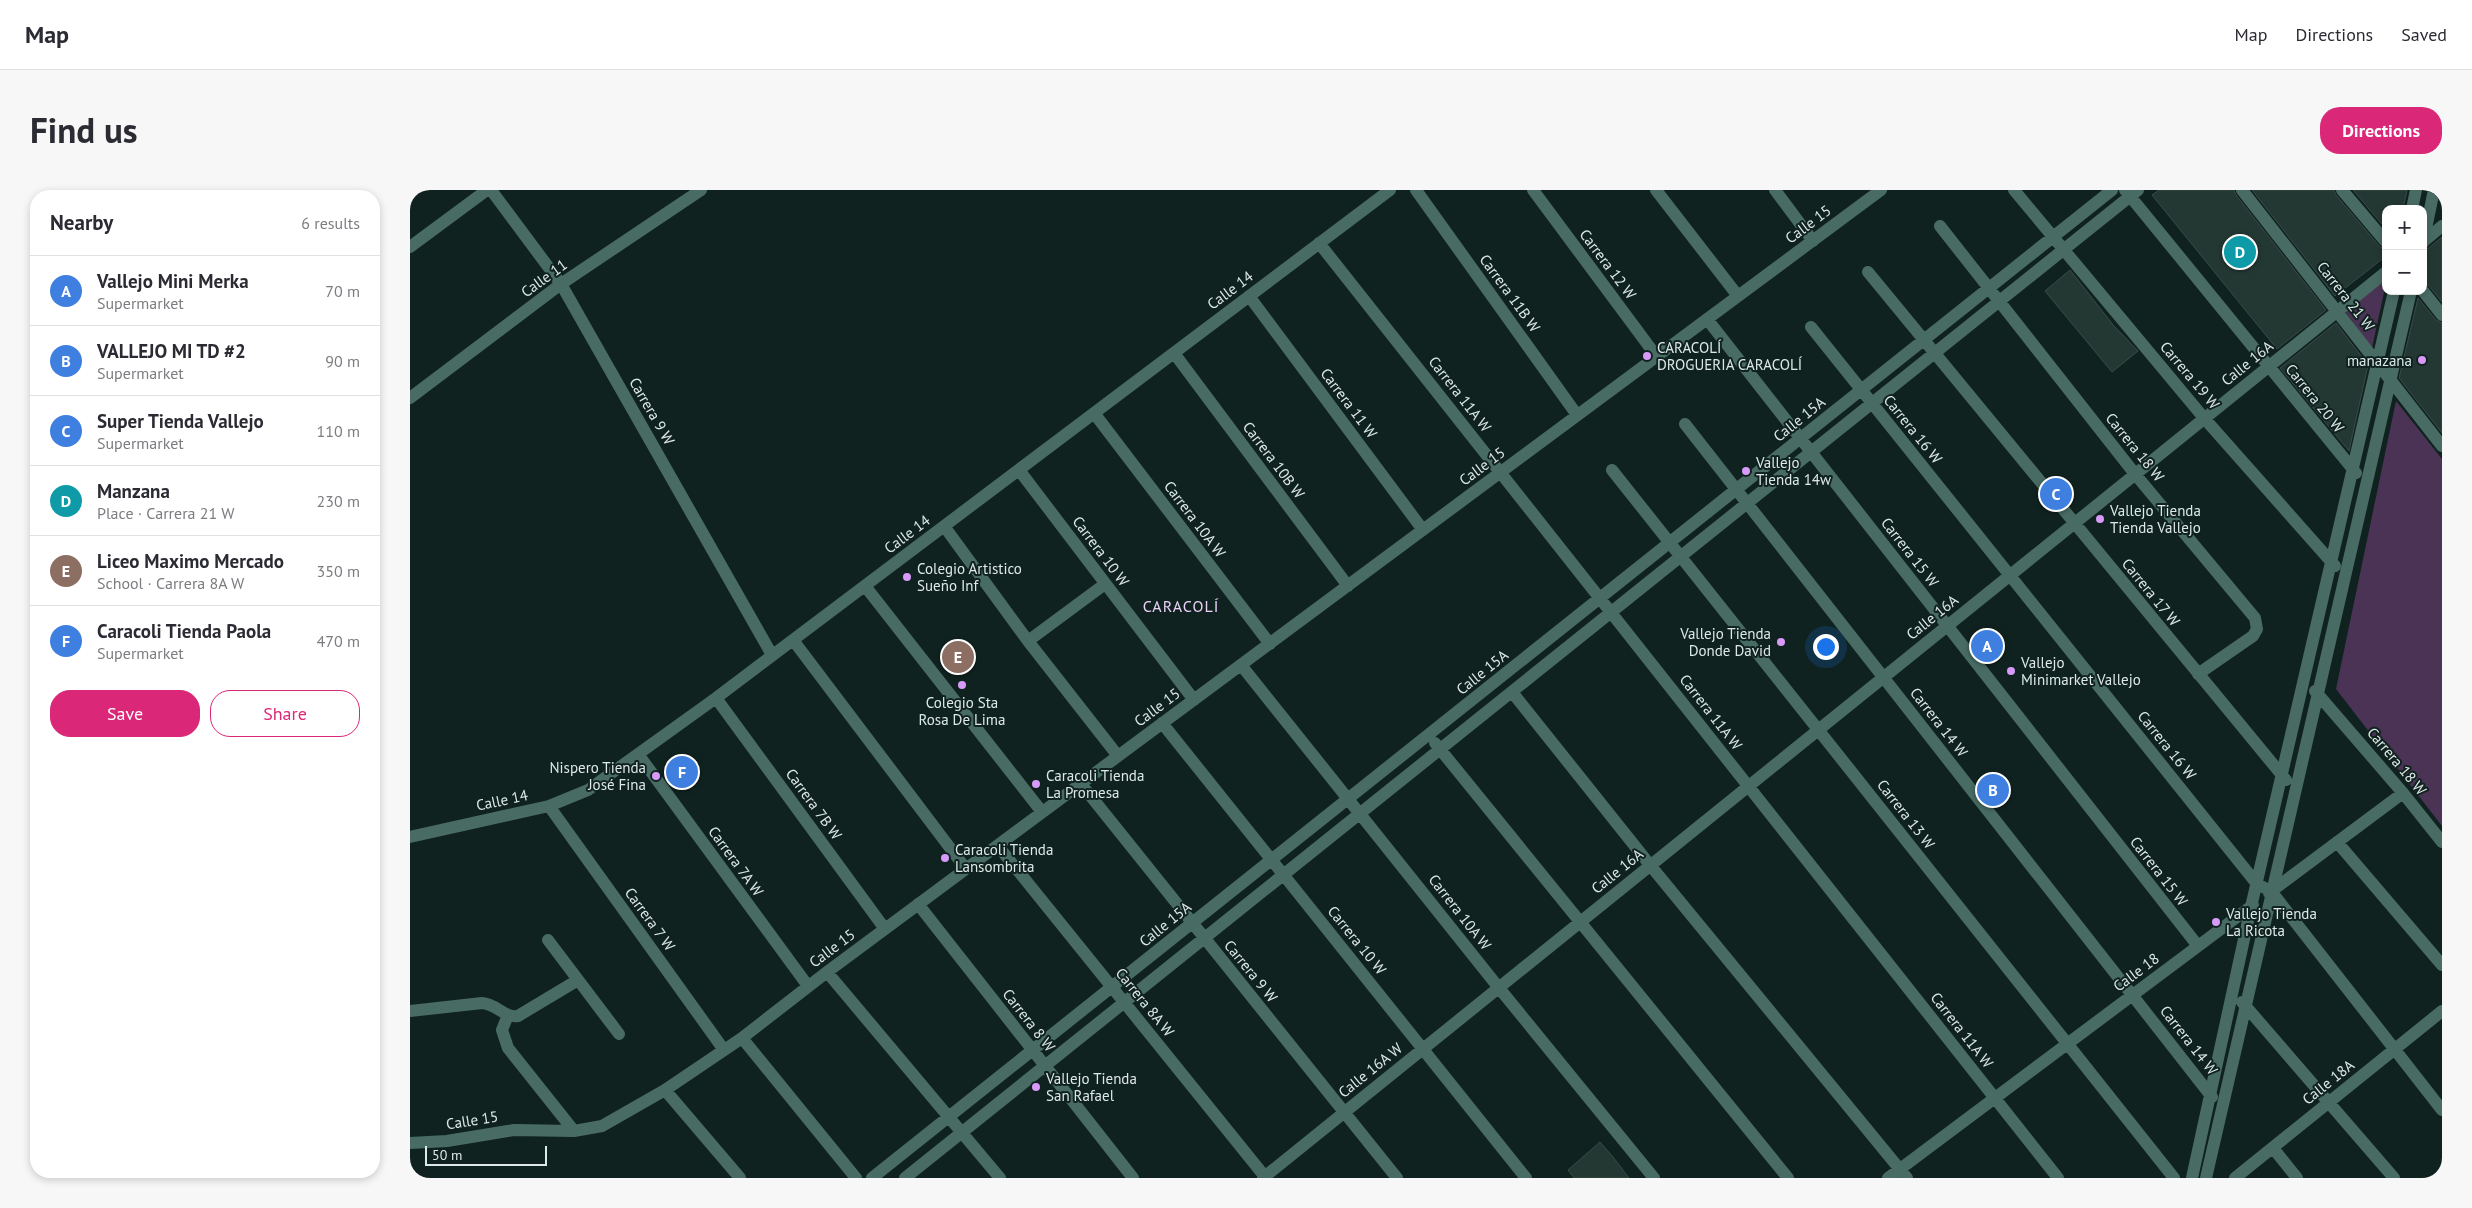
<!DOCTYPE html>
<html lang="en">
<head>
<meta charset="utf-8">
<style>
  :root { --surface:#fff; --page:#f7f7f7; --text:#2b2b33; --muted:#7c7c81; --line:#e1e1e2; --accent:#db2777 }
  body { margin:0; font-family:"PT Sans",sans-serif; background:var(--page); color:var(--text) }
  .controls { position:absolute; right:15px; top:15px; display:grid; overflow:hidden; border-radius:10px; box-shadow:0 2px 8px #0003 }
  .controls button { width:45px; height:45px; display:grid; place-items:center; padding:0; border:0; border-bottom:1px solid var(--line); background:var(--surface); color:var(--text); font:25px sans-serif }
  .scale { position:absolute; left:15px; bottom:12px; width:122px; box-sizing:border-box; padding-left:5px; border:2px solid #dde9e6; border-top:0; font-size:14px; line-height:18px; white-space:nowrap; color:#dde9e6; -webkit-text-stroke:4px #10221f; paint-order:stroke }
  .you { position:absolute; left:1415px; top:456px; width:18px; height:18px; margin:-12px; border:4px solid #fff; border-radius:50%; background:#1a73e8; box-shadow:0 0 0 8px #1a73e833 }
  .badge { display:grid; place-items:center; width:32px; height:32px; border-radius:50%; background:var(--accent); color:#fff; font-size:16px; font-weight:700 }
  .pin { position:absolute; translate:-50% -50%; border:2px solid #fff; box-shadow:0 1px 5px #0006 }
  .list { margin:0; padding:0; list-style:none }
  h2 { display:flex; justify-content:space-between; align-items:center; height:65px; margin:0; padding:0 20px; font-size:21px }
  h2 small { font-size:16px; font-weight:400; color:var(--muted) }
  .list li { display:grid; grid-template-columns:32px 1fr auto; gap:15px; align-items:center; box-sizing:border-box; height:70px; padding:0 20px; border-top:1px solid var(--line) }
  .list b { display:block; font-size:19px; white-space:nowrap }
  .list p { margin:0; font-size:16px; white-space:nowrap; color:var(--muted) }
  .list em { font-size:16px; font-style:normal; color:var(--muted) }
  .actions { display:flex; gap:10px; padding:15px 20px }
  .actions a { flex:1; padding:11px 0; border:1px solid var(--accent); border-radius:20px; text-align:center; font-size:18px; color:var(--accent) }
  .actions .main { background:var(--accent); color:#fff }
  .map { position:relative; flex:none; width:2032px; height:988px; overflow:hidden; border-radius:20px }
  header { display:flex; align-items:center; gap:30px; box-sizing:border-box; height:70px; padding:0 25px; background:var(--surface); border-bottom:1px solid var(--line) }
  header strong { font-size:24px }
  nav { display:flex; gap:28px; margin-inline-start:auto; font-size:18px }
  .intro { display:flex; align-items:center; justify-content:space-between; box-sizing:border-box; height:120px; padding:0 30px }
  h1 { margin:0; font-size:35px }
  .button { padding:12px 22px; border-radius:20px; background:var(--accent); color:#fff; font-size:18px; font-weight:700 }
  main { display:flex; gap:30px; padding:0 30px }
  aside { flex:1; background:var(--surface); border-radius:20px; box-shadow:0 2px 8px #0003 }
  .map>svg:first-child { display:block }
  .green { fill:#4a3355 }
  .building { fill:#243833; stroke:#384c48 }
  .lines { fill:none; stroke-linecap:round; stroke-linejoin:round }
  .minor { stroke:#486c64; stroke-width:12 }
  .poi-dot { fill:#d89af8; stroke:#10221f; stroke-width:2 }
  .labels { text-anchor:middle; dominant-baseline:central; stroke-width:4; stroke-linejoin:round; paint-order:stroke }
  .street-label { font-size:15px; fill:#dde9e6; stroke:#10221f }
  .poi-label { font-size:15px; fill:#dde9e6; stroke:#10221f; text-anchor:start }
  .neighbourhood-label { font-size:16px; letter-spacing:1px; fill:#e9d0f7; stroke:#10221f }
</style>
</head>
<body>
<header>
<strong>Map</strong>
<nav><a>Map</a><a>Directions</a><a>Saved</a></nav>
</header>
<div class="intro"><h1>Find us</h1><a class="button">Directions</a></div>
<main>
<aside>
<h2>Nearby<small>6 results</small></h2>
<ul class="list">
<li><span class="badge" style="background:#3f7fe0">A</span><div><b>Vallejo Mini Merka</b><p>Supermarket</p></div><em>70 m</em></li>
<li><span class="badge" style="background:#3f7fe0">B</span><div><b>VALLEJO MI TD #2</b><p>Supermarket</p></div><em>90 m</em></li>
<li><span class="badge" style="background:#3f7fe0">C</span><div><b>Super Tienda Vallejo</b><p>Supermarket</p></div><em>110 m</em></li>
<li><span class="badge" style="background:#0f9aa8">D</span><div><b>Manzana</b><p>Place · Carrera 21 W</p></div><em>230 m</em></li>
<li><span class="badge" style="background:#8d6e63">E</span><div><b>Liceo Maximo Mercado</b><p>School · Carrera 8A W</p></div><em>350 m</em></li>
<li><span class="badge" style="background:#3f7fe0">F</span><div><b>Caracoli Tienda Paola</b><p>Supermarket</p></div><em>470 m</em></li>
</ul>
<div class="actions"><a class="main">Save</a><a>Share</a></div>
</aside>
<div class="map">
<svg width="2032" height="988" viewBox="0 0 2032 988">
  <rect width="100%" height="100%" fill="#10221f"/>
  <!-- green -->
  <path class="green" d="M 1976,89 L 1976,93 L 1962,158 L 1934,120 Z
    M 1986,211 L 2032,269 L 2032,636 L 1926,499 Z"/>
  <!-- building -->
  <path class="building" d="M 1749,0 L 1824,0 L 1826,5 L 1916,120 L 1867,159 L 1742,5 Z
    M 1842,0 L 1924,0 L 1926,5 L 1970,57 L 1976,60 L 1976,66 L 1925,106 Z
    M 1943,0 L 1997,0 L 1993,19 L 1976,19 L 1976,39 Z
    M 2032,47 L 2032,112 L 2019,96 L 2013,93 L 2015,61 Z
    M 1660,80 L 1704,136 L 1728,161 L 1702,182 L 1635,101 Z
    M 2008,108 L 2026,130 L 2032,133 L 2032,243 L 1989,188 Z
    M 1926,133 L 1958,175 L 1939,261 L 1870,178 Z
    M 1190,952 L 1203,967 L 1219,988 L 1164,988 L 1158,980 Z"/>
  <g class="lines">
    <!-- minor -->
    <path class="minor" d="M 81,0 L 151,94 L 362,465
      M 1006,0 L 1167,225
      M 1123,0 L 1247,167
      M 1246,0 L 1328,106
      M 1365,0 L 1403,51
      M 1604,0 L 1794,228 L 1925,376
      M 1715,0 L 1946,283
      M 1832,0 L 2032,256
      M 1932,0 L 1976,52
      M 2002,19 L 2006,0
      M 1530,36 L 1725,284 L 1845,428 L 1847,439 L 1843,446 L 1788,484
      M 2013,52 L 2032,36
      M 909,53 L 1648,988
      M 2013,53 L 2024,0
      M 0,57 L 77,0
      M 1458,82 L 1876,590
      M 2013,101 L 2032,125
      M 839,106 L 1013,340
      M 1297,129 L 1788,756
      M 1401,137 L 1847,694 L 1861,701 L 2032,920
      M 764,163 L 938,396
      M 0,208 L 151,94 L 291,0
      M 684,223 L 860,454
      M 1275,234 L 1802,907
      M 609,280 L 784,510
      M 1202,280 L 1764,988
      M 534,336 L 618,451 L 708,566
      M 455,396 L 632,622
      M 383,450 L 556,679
      M 618,451 L 695,394
      M 831,475 L 1089,798 L 1244,988
      M 1905,501 L 1993,603 L 2032,652
      M 1102,502 L 1240,675 L 1497,988
      M 306,508 L 475,739
      M 752,533 L 1116,988
      M 1025,553 L 1378,988
      M 228,564 L 398,796
      M 671,594 L 987,988
      M 139,616 L 314,860
      M 0,647 L 139,616 L 178,600 L 306,508 L 980,0
      M 1927,652 L 2032,775
      M 588,656 L 856,988
      M 1859,703 L 1993,603
      M 508,714 L 723,988
      M 138,750 L 209,844
      M 417,782 L 590,988
      M 1832,812 L 1984,988
      M 0,821 L 72,813 C 87,814 94,828 108,826 L 168,790
      M 98,825 L 92,840 L 98,858 L 164,941
      M 332,848 L 446,988
      M 255,900 L 330,988
      M 0,953 L 37,951 L 104,940 L 164,941 L 192,936 L 255,900 L 332,848 L 417,782 L 1471,0
      M 1863,958 L 1887,988
      M 462,988 L 1702,0
      M 495,988 L 1728,0
      M 853,988 L 1976,82
      M 1478,988 L 1843,715
      M 1782,988 L 1841,717 L 1984,101
      M 1796,988 L 2001,101
      M 1825,988 L 2032,821"/>
  </g>
  <!-- markers -->
  <g class="poi-dot">
    <circle cx="1237" cy="166" r="5"/>
    <circle cx="2012" cy="170" r="5"/>
    <circle cx="1336" cy="281" r="5"/>
    <circle cx="1690" cy="329" r="5"/>
    <circle cx="497" cy="387" r="5"/>
    <circle cx="1371" cy="452" r="5"/>
    <circle cx="1601" cy="481" r="5"/>
    <circle cx="552" cy="495" r="5"/>
    <circle cx="246" cy="586" r="5"/>
    <circle cx="626" cy="594" r="5"/>
    <circle cx="535" cy="668" r="5"/>
    <circle cx="1806" cy="732" r="5"/>
    <circle cx="626" cy="897" r="5"/>
  </g>
  <g class="labels">
    <!-- street labels -->
    <g class="street-label">
      <text transform="translate(1398 34) rotate(-37)">Calle 15</text>
      <text transform="translate(1198 74) rotate(53)">Carrera 12 W</text>
      <text transform="translate(134 88) rotate(-36)">Calle 11</text>
      <text transform="translate(820 100) rotate(-37)">Calle 14</text>
      <text transform="translate(1100 103) rotate(54)">Carrera 11B W</text>
      <text transform="translate(1936 106) rotate(52)">Carrera 21 W</text>
      <text transform="translate(1837 173) rotate(-39)">Calle 16A</text>
      <text transform="translate(1780 185) rotate(50)">Carrera 19 W</text>
      <text transform="translate(1050 204) rotate(52)">Carrera 11A W</text>
      <text transform="translate(1905 208) rotate(51)">Carrera 20 W</text>
      <text transform="translate(939 213) rotate(53)">Carrera 11 W</text>
      <text transform="translate(242 221) rotate(60)">Carrera 9 W</text>
      <text transform="translate(1389 229) rotate(-39)">Calle 15A</text>
      <text transform="translate(1503 239) rotate(51)">Carrera 16 W</text>
      <text transform="translate(1725 257) rotate(51)">Carrera 18 W</text>
      <text transform="translate(864 270) rotate(53)">Carrera 10B W</text>
      <text transform="translate(1072 276) rotate(-37)">Calle 15</text>
      <text transform="translate(785 329) rotate(53)">Carrera 10A W</text>
      <text transform="translate(497 344) rotate(-37)">Calle 14</text>
      <text transform="translate(691 361) rotate(53)">Carrera 10 W</text>
      <text transform="translate(1500 362) rotate(52)">Carrera 15 W</text>
      <text transform="translate(1741 402) rotate(51)">Carrera 17 W</text>
      <text transform="translate(1522 427) rotate(-39)">Calle 16A</text>
      <text transform="translate(1072 482) rotate(-39)">Calle 15A</text>
      <text transform="translate(747 517) rotate(-37)">Calle 15</text>
      <text transform="translate(1301 522) rotate(52)">Carrera 11A W</text>
      <text transform="translate(1529 532) rotate(52)">Carrera 14 W</text>
      <text transform="translate(1757 555) rotate(51)">Carrera 16 W</text>
      <text transform="translate(1987 571) rotate(50)">Carrera 18 W</text>
      <text transform="translate(92 610) rotate(-12)">Calle 14</text>
      <text transform="translate(404 614) rotate(54)">Carrera 7B W</text>
      <text transform="translate(1496 624) rotate(52)">Carrera 13 W</text>
      <text transform="translate(326 671) rotate(54)">Carrera 7A W</text>
      <text transform="translate(1207 681) rotate(-39)">Calle 16A</text>
      <text transform="translate(1749 681) rotate(52)">Carrera 15 W</text>
      <text transform="translate(1050 722) rotate(52)">Carrera 10A W</text>
      <text transform="translate(240 729) rotate(54)">Carrera 7 W</text>
      <text transform="translate(755 734) rotate(-39)">Calle 15A</text>
      <text transform="translate(947 750) rotate(51)">Carrera 10 W</text>
      <text transform="translate(422 758) rotate(-37)">Calle 15</text>
      <text transform="translate(841 781) rotate(51)">Carrera 9 W</text>
      <text transform="translate(1726 782) rotate(-37)">Calle 18</text>
      <text transform="translate(735 812) rotate(51)">Carrera 8A W</text>
      <text transform="translate(619 830) rotate(52)">Carrera 8 W</text>
      <text transform="translate(1552 840) rotate(52)">Carrera 11A W</text>
      <text transform="translate(1779 850) rotate(52)">Carrera 14 W</text>
      <text transform="translate(960 880) rotate(-39)">Calle 16A W</text>
      <text transform="translate(1918 892) rotate(-39)">Calle 18A</text>
      <text transform="translate(62 930) rotate(-9)">Calle 15</text>
    </g>
    <!-- poi labels -->
    <g class="poi-label">
      <text x="1247" y="157">CARACOLÍ<tspan x="1247" dy="17">DROGUERIA CARACOLÍ</tspan></text>
      <text x="2002" y="170" text-anchor="end">manazana</text>
      <text x="1346" y="272">Vallejo<tspan x="1346" dy="17">Tienda 14w</tspan></text>
      <text x="1700" y="320">Vallejo Tienda<tspan x="1700" dy="17">Tienda Vallejo</tspan></text>
      <text x="507" y="378">Colegio Artistico<tspan x="507" dy="17">Sueño Inf</tspan></text>
      <text x="1361" y="443" text-anchor="end">Vallejo Tienda<tspan x="1361" dy="17">Donde David</tspan></text>
      <text x="1611" y="472">Vallejo<tspan x="1611" dy="17">Minimarket Vallejo</tspan></text>
      <text x="552" y="512" text-anchor="middle">Colegio Sta<tspan x="552" dy="17">Rosa De Lima</tspan></text>
      <text x="236" y="577" text-anchor="end">Nispero Tienda<tspan x="236" dy="17">José Fina</tspan></text>
      <text x="636" y="585">Caracoli Tienda<tspan x="636" dy="17">La Promesa</tspan></text>
      <text x="545" y="659">Caracoli Tienda<tspan x="545" dy="17">Lansombrita</tspan></text>
      <text x="1816" y="723">Vallejo Tienda<tspan x="1816" dy="17">La Ricota</tspan></text>
      <text x="636" y="888">Vallejo Tienda<tspan x="636" dy="17">San Rafael</tspan></text>
    </g>
    <!-- neighbourhood labels -->
    <g class="neighbourhood-label">
      <text x="771" y="416">CARACOLÍ</text>
    </g>
  </g>
</svg>
<div class="controls">
<button>+</button>
<button>−</button>
</div>
<div class="scale">50 m</div>
<div class="you"></div>
<div class="pin badge" style="left:1577px;top:456px;background:#3f7fe0">A</div>
<div class="pin badge" style="left:1583px;top:600px;background:#3f7fe0">B</div>
<div class="pin badge" style="left:1646px;top:304px;background:#3f7fe0">C</div>
<div class="pin badge" style="left:1830px;top:62px;background:#0f9aa8">D</div>
<div class="pin badge" style="left:548px;top:467px;background:#8d6e63">E</div>
<div class="pin badge" style="left:272px;top:582px;background:#3f7fe0">F</div>
</div>
</main>
</body>
</html>
